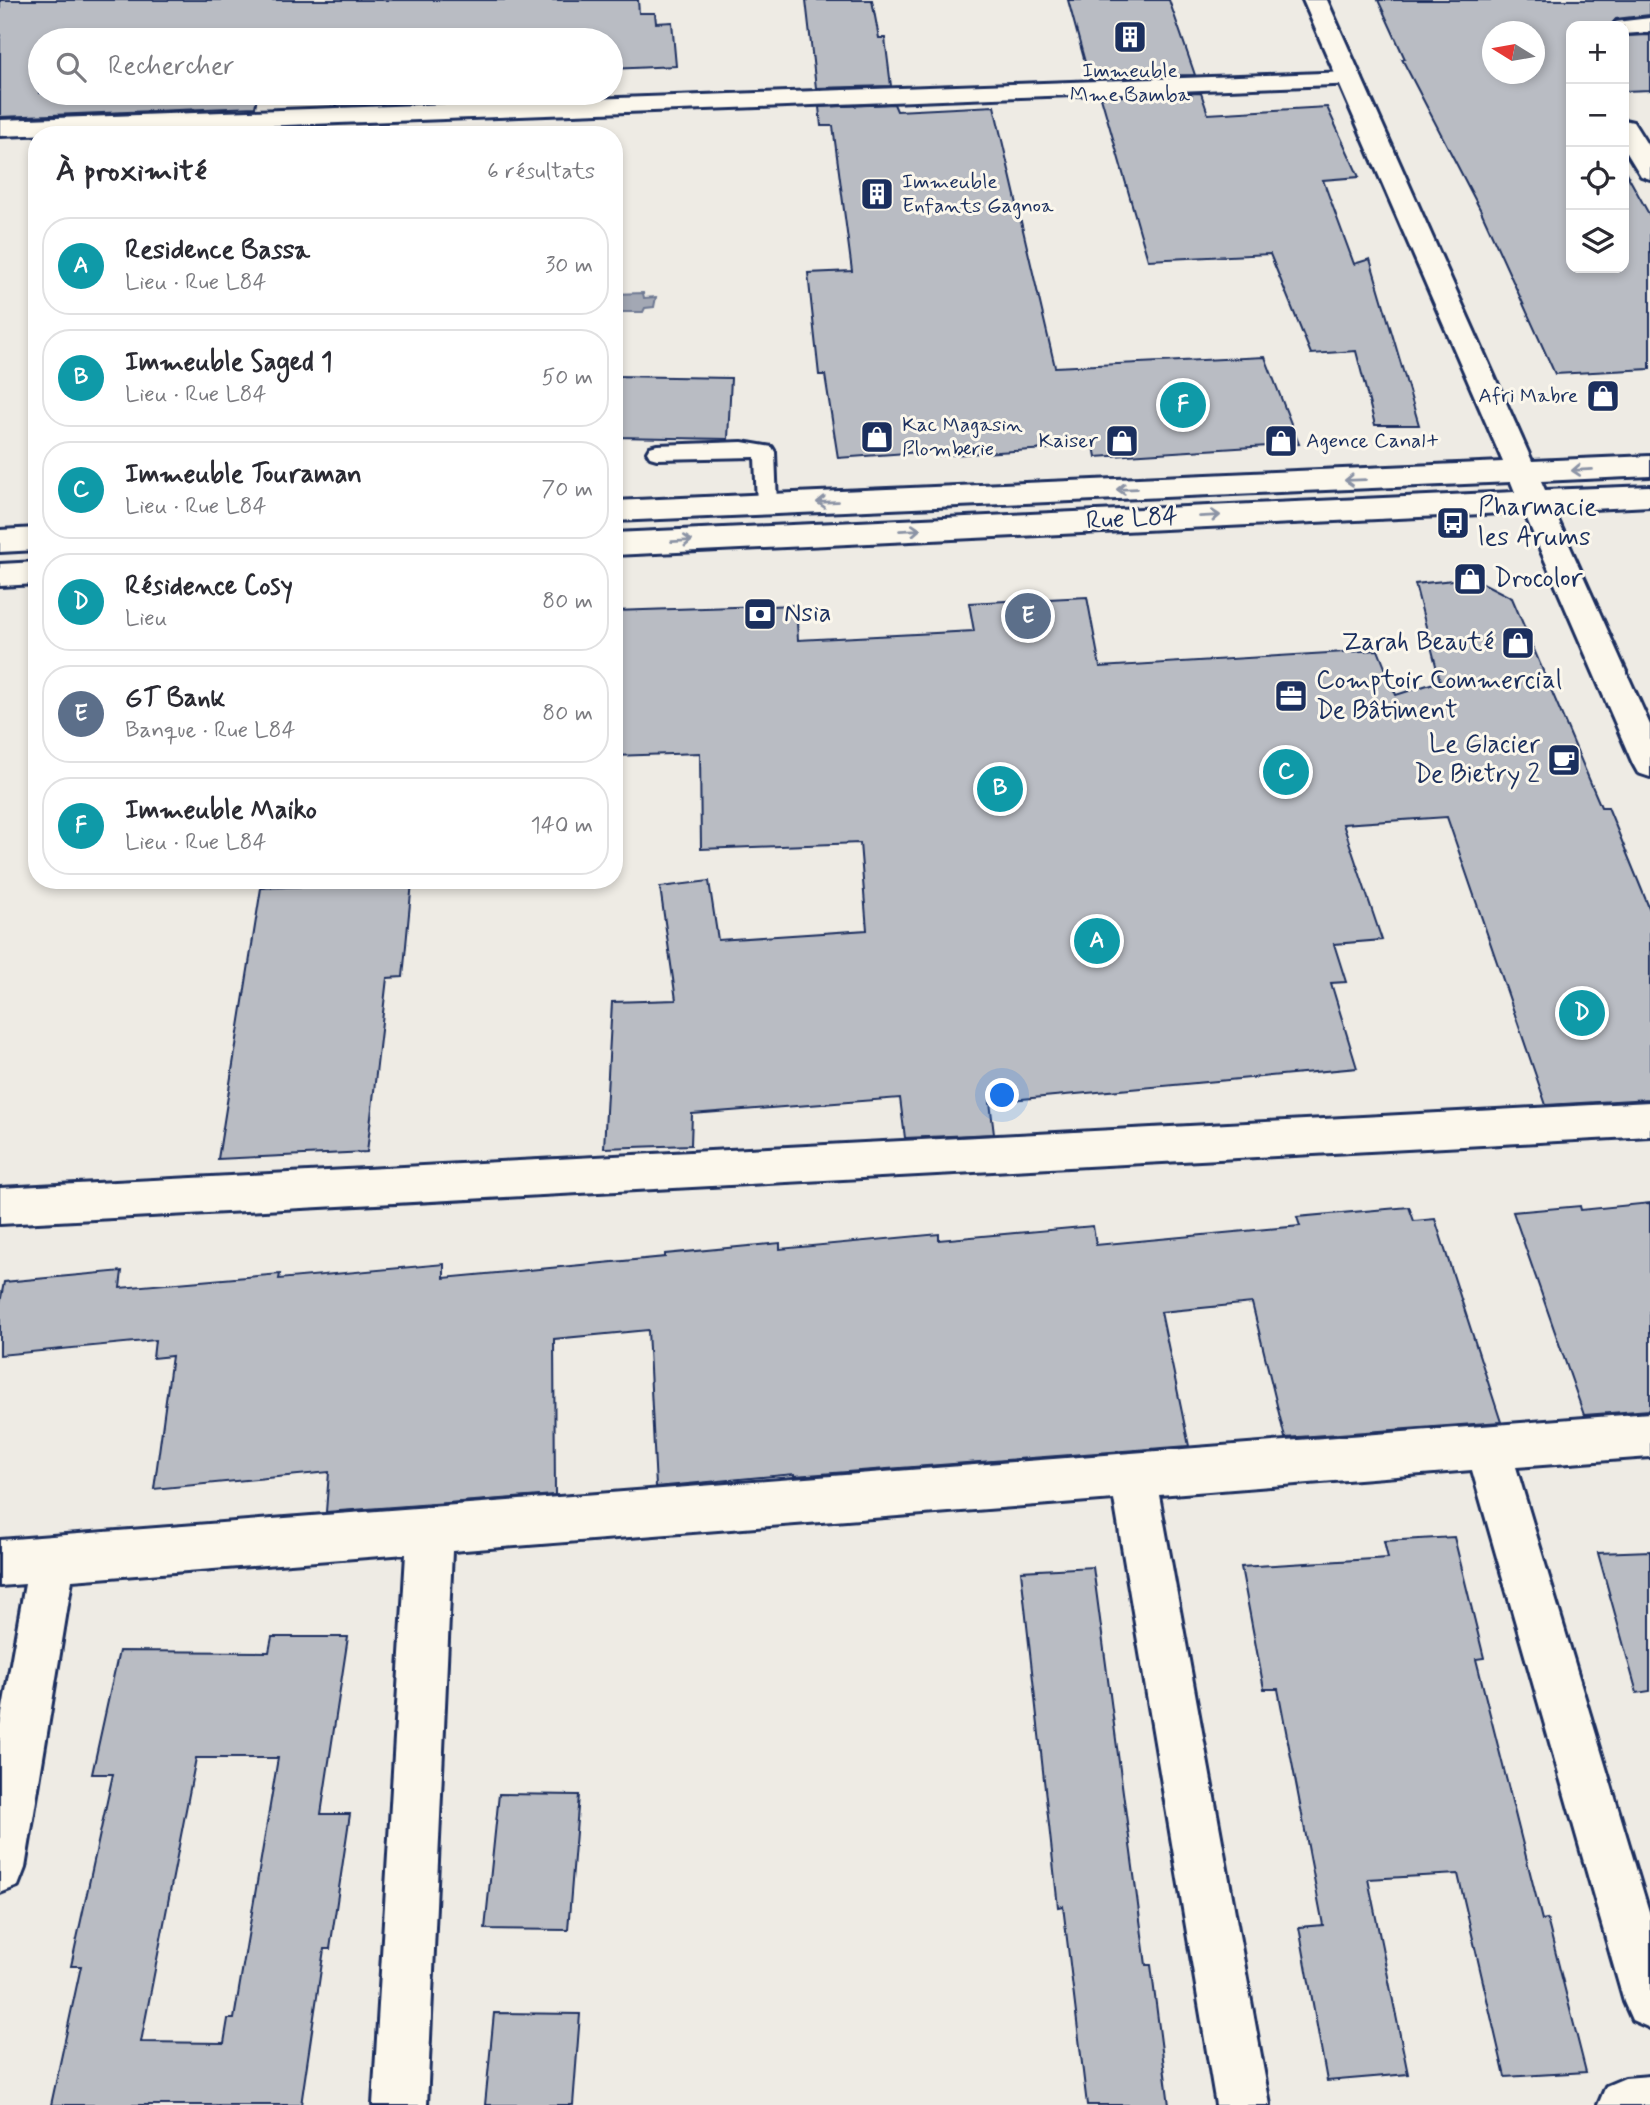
<!DOCTYPE html>
<html lang="fr">
<head>
<meta charset="utf-8">
<style>
  :root { --surface:#fff; --page:#f7f7f7; --text:#2b2b33; --muted:#7c7c81; --line:#e1e1e2; --accent:#1a73e8 }
  body { margin:0; font-family:Mynerve,sans-serif; background:var(--page); color:var(--text) }
  .controls { position:absolute; right:21px; top:21px; display:grid; overflow:hidden; border-radius:14px; box-shadow:0 4px 10px #0003 }
  .controls button { width:63px; height:63px; display:grid; place-items:center; padding:0; border:0; border-bottom:2px solid var(--line); background:var(--surface); color:var(--text); font:35px sans-serif }
  .compass { position:absolute; left:1482px; top:21px; width:63px; height:63px; border-radius:50%; background:var(--surface); box-shadow:0 4px 10px #0003; rotate:281deg }
  .you { position:absolute; left:1003px; top:1096px; width:24px; height:24px; margin:-18px; border:5px solid #fff; border-radius:50%; background:#1a73e8; box-shadow:0 0 0 10px #1a73e833 }
  .badge { display:grid; place-items:center; width:46px; height:46px; border-radius:50%; background:var(--accent); color:#fff; font-size:23px; font-weight:700 }
  .pin { position:absolute; translate:-50% -50%; border:4px solid #fff; box-shadow:0 2px 7px #0006 }
  .list { margin:0; padding:0; list-style:none }
  h2 { display:flex; justify-content:space-between; align-items:center; height:91px; margin:0; padding:0 28px; font-size:30px }
  h2 small { font-size:23px; font-weight:400; color:var(--muted) }
  .list li { display:grid; grid-template-columns:46px 1fr auto; gap:21px; align-items:center; box-sizing:border-box; height:98px; margin:0 14px 14px; padding:0 14px; border:2px solid var(--line); border-radius:28px }
  .list b { display:block; font-size:26px; white-space:nowrap }
  .list p { margin:0; font-size:23px; white-space:nowrap; color:var(--muted) }
  .list em { font-size:23px; font-style:normal; color:var(--muted) }
  .icon { flex:none; width:38px; height:38px; fill:none; stroke:currentColor; stroke-width:2; stroke-linecap:round; stroke-linejoin:round }
  .map { position:relative; flex:none; width:1650px; height:2105px; overflow:hidden }
  .search { position:absolute; background:var(--surface); box-shadow:0 4px 10px #0003; left:28px; top:28px; width:595px; height:77px; display:flex; align-items:center; gap:18px; box-sizing:border-box; padding:0 24px; border-radius:38px; color:var(--muted); font-size:26px }
  .panel { position:absolute; background:var(--surface); box-shadow:0 4px 10px #0003; left:28px; top:126px; width:595px; height:763px; border-radius:28px }
  .map>svg:first-child { display:block }
  .water { fill:#a3a8b4; stroke:#6d7892; stroke-width:2 }
  .building { fill:#b9bcc3; stroke:#1b2f5e; stroke-width:2; fill-rule:evenodd }
  .lines { fill:none; stroke-linecap:round; stroke-linejoin:round }
  .lane-casing { stroke:#1b2f5e; stroke-width:6 }
  .street-casing { stroke:#1b2f5e; stroke-width:6 }
  .secondary-casing { stroke:#1b2f5e; stroke-width:6 }
  .lane { fill:#fbf7ec; fill-rule:evenodd }
  .street { fill:#fbf7ec; fill-rule:evenodd }
  .secondary { fill:#fbf7ec; fill-rule:evenodd }
  .oneway { stroke:#8b93a5 }
  .labels { text-anchor:middle; dominant-baseline:central; stroke-width:6; stroke-linejoin:round; paint-order:stroke }
  .far-poi-label { font-size:21px; fill:#1b2f5e; stroke:#fbf7ec; text-anchor:start }
  .poi-label { font-size:26px; fill:#1b2f5e; stroke:#fbf7ec; text-anchor:start }
  .street-label { font-size:26px; fill:#1b2f5e; stroke:#fbf7ec }
</style>
</head>
<body>
<div class="map">
<svg width="1650" height="2105" viewBox="0 0 1650 2105">
  <rect width="100%" height="100%" fill="#eeebe4"/>
  <filter id="ink" filterUnits="userSpaceOnUse"><feTurbulence type="fractalNoise" baseFrequency=".0143" numOctaves="2"/><feDisplacementMap in="SourceGraphic" scale="14" xChannelSelector="R" yChannelSelector="G"/><feConvolveMatrix kernelMatrix="1 2 1 2 8 2 1 2 1" color-interpolation-filters="sRGB"/></filter>
  <g filter="url(#ink)">
    <!-- water -->
    <path class="water" d="M 643,293 L 644,298 L 656,297 L 654,307 L 645,308 L 643,312 L 614,312 L 614,294 Z"/>
    <!-- building -->
    <path class="building" d="M 0,0 L 638,0 L 639,13 L 655,13 L 656,23 L 672,22 L 676,66 L 611,69 L 611,40 L 40,40 L 40,93 L 258,93 L 255,107 L 0,117 Z
      M 806,0 L 872,0 L 879,38 L 885,38 L 891,86 L 816,88 Z
      M 1068,0 L 1169,0 L 1195,75 L 1089,77 Z
      M 1378,0 L 1650,0 L 1650,15 L 1616,19 L 1610,26 L 1571,26 L 1571,268 L 1624,268 L 1624,169 L 1650,216 L 1650,369 L 1555,374 L 1481,211 L 1402,59 L 1405,59 ZM 1493,32 L 1535,32 L 1535,74 L 1493,74 Z
      M 1650,35 L 1650,90 L 1624,91 L 1624,36 Z
      M 477,93 L 561,93 L 561,97 L 476,100 Z
      M 1201,93 L 1208,114 L 1327,107 L 1359,177 L 1323,180 L 1354,264 L 1370,259 L 1419,425 L 1375,425 L 1356,351 L 1311,354 L 1270,254 L 1148,260 L 1101,97 Z
      M 894,104 L 897,111 L 994,106 L 1055,367 L 1265,357 L 1299,444 L 1096,457 L 1094,446 L 935,456 L 934,451 L 838,458 L 825,375 L 819,375 L 808,273 L 852,271 L 833,126 L 821,126 L 819,107 Z
      M 614,376 L 731,378 L 728,439 L 614,437 Z
      M 1473,578 L 1512,598 L 1601,807 L 1608,807 L 1650,910 L 1650,1099 L 1546,1105 L 1447,817 L 1343,824 L 1382,940 L 1334,944 L 1346,982 L 1331,983 L 1357,1068 L 990,1102 L 994,1134 L 905,1138 L 900,1098 L 692,1114 L 691,1145 L 604,1148 L 612,1002 L 676,1000 L 660,887 L 709,881 L 718,940 L 867,930 L 860,843 L 701,849 L 700,753 L 614,756 L 614,611 L 796,605 L 798,640 L 974,631 L 969,603 L 1087,597 L 1100,667 L 1378,650 L 1396,695 L 1440,681 L 1415,584 Z
      M 412,882 L 403,977 L 387,978 L 367,1152 L 218,1159 L 261,888 Z
      M 1650,1203 L 1650,1410 L 1584,1415 L 1513,1212 L 1580,1206 L 1581,1210 Z
      M 1409,1207 L 1414,1221 L 1435,1219 L 1501,1422 L 1285,1438 L 1252,1303 L 1161,1312 L 1189,1446 L 794,1476 L 794,1474 L 656,1487 L 648,1330 L 554,1339 L 555,1495 L 326,1512 L 329,1472 L 154,1489 L 172,1356 L 153,1358 L 155,1340 L 0,1355 L 0,1303 L 4,1282 L 122,1271 L 120,1288 L 280,1274 L 279,1279 L 444,1264 L 444,1278 L 665,1257 L 665,1254 L 780,1243 L 780,1249 L 939,1234 L 939,1240 L 1093,1226 L 1096,1245 L 1300,1226 L 1297,1217 Z
      M 1454,1537 L 1484,1658 L 1476,1659 L 1542,1920 L 1547,1919 L 1586,2072 L 1505,2077 L 1458,1874 L 1368,1879 L 1408,2074 L 1327,2081 L 1299,1927 L 1323,1925 L 1278,1689 L 1264,1689 L 1241,1567 L 1388,1558 L 1384,1541 Z
      M 1650,1551 L 1650,1691 L 1637,1693 L 1598,1553 Z
      M 1093,1567 L 1146,1965 L 1151,1965 L 1169,2105 L 1087,2105 L 1063,1906 L 1058,1907 L 1021,1571 Z
      M 272,1637 L 348,1637 L 321,1814 L 350,1814 L 330,1949 L 324,1949 L 301,2105 L 51,2105 L 81,1966 L 71,1966 L 113,1774 L 92,1774 L 119,1651 L 269,1652 ZM 196,1758 L 278,1758 L 234,2019 L 228,2019 L 224,2043 L 141,2042 Z
      M 499,1794 L 579,1795 L 568,1930 L 485,1929 Z
      M 494,2013 L 580,2014 L 573,2105 L 485,2105 Z"/>
    <g class="lines">
      <defs>
        <path id="lane" d="M 742,442 L 772,447 L 775,452 L 777,505 L 774,510 L 760,510 L 757,505 L 755,457 L 657,459 L 650,457 L 647,452 L 650,447 L 657,445 Z"/>
        <path id="street" d="M 1650,18 L 1650,32 L 1624,34 L 1624,26 L 1613,26 L 1616,22 Z
          M 1350,72 L 1359,74 L 1362,79 L 1359,84 L 0,136 L 0,120 Z
          M 1624,120 L 1633,122 L 1650,149 L 1650,179 L 1641,176 L 1624,148 Z
          M 1650,1102 L 1650,1136 L 0,1224 L 0,1188 Z
          M 1650,1413 L 1650,1457 L 1516,1467 L 1650,1915 L 1650,2028 L 1632,2020 L 1624,2002 L 1472,1470 L 1159,1495 L 1270,2105 L 1216,2105 L 1114,1499 L 452,1551 L 427,2105 L 373,2105 L 406,1554 L 72,1580 L 25,1868 L 18,1886 L 0,1893 L 0,1725 L 25,1584 L 0,1586 L 0,1540 Z
          M 1650,2076 L 1650,2105 L 1598,2105 L 1606,2086 L 1625,2078 Z"/>
        <path id="secondary" d="M 1303,0 L 1327,0 L 1532,461 L 1650,456 L 1650,476 L 1541,481 L 1545,490 L 1650,486 L 1650,506 L 1554,511 L 1650,725 L 1650,777 L 1638,773 L 1633,764 L 1524,512 L 614,555 L 614,533 L 1515,492 L 1511,482 L 614,521 L 614,501 L 1503,462 Z
          M 37,528 L 37,550 L 0,552 L 0,530 Z
          M 37,562 L 37,584 L 0,586 L 0,564 Z"/>
      </defs>
      <!-- lane casing -->
      <use href="#lane" class="lane-casing"/>
      <!-- street casing -->
      <use href="#street" class="street-casing"/>
      <!-- secondary casing -->
      <use href="#secondary" class="secondary-casing"/>
      <!-- lane -->
      <use href="#lane" class="lane"/>
      <!-- street -->
      <use href="#street" class="street"/>
      <!-- secondary -->
      <use href="#secondary" class="secondary"/>
    </g>
    <!-- one-way arrows -->
    <defs><path id="oneway-shaft" d="M-6 0H5M1.5-3L5.5 0L1.5 3" fill="none" stroke-width="1.6" stroke-linecap="round" stroke-linejoin="round" transform="scale(1.75)"/></defs>
    <g class="oneway">
      <use href="#oneway-shaft" transform="translate(1582 470) rotate(177)"/>
      <use href="#oneway-shaft" transform="translate(1355 480) rotate(178)"/>
      <use href="#oneway-shaft" transform="translate(1127 489) rotate(178)"/>
      <use href="#oneway-shaft" transform="translate(827 502) rotate(178)"/>
      <use href="#oneway-shaft" transform="translate(1210 516) rotate(-3)"/>
      <use href="#oneway-shaft" transform="translate(910 530) rotate(-3)"/>
      <use href="#oneway-shaft" transform="translate(682 541) rotate(-3)"/>
    </g>
  </g>
  <!-- icons -->
  <defs>
    <symbol id="building-square" viewBox="-11 -11 22 22"><rect x="-9" y="-9" width="18" height="18" rx="4" fill="#1b2f5e" stroke="#fbf7ec"/><path d="M-4-6H4V6H1V3H-1V6H-4ZM-2.5-4.3h1.7v1.8h-1.7ZM.8-4.3h1.7v1.8H.8ZM-2.5-1h1.7V.8h-1.7ZM.8-1h1.7V.8H.8Z" fill="#fff"/></symbol>
    <symbol id="shop-square" viewBox="-11 -11 22 22"><rect x="-9" y="-9" width="18" height="18" rx="4" fill="#1b2f5e" stroke="#fbf7ec"/><path d="M-5-2.5h2.3a2.7 3.5 0 0 1 5.4 0H5L5.5 6h-11ZM-1.5-2.5h3a1.5 2.3 0 0 0-3 0Z" fill="#fff"/></symbol>
    <symbol id="bus-square" viewBox="-11 -11 22 22"><rect x="-9" y="-9" width="18" height="18" rx="4" fill="#1b2f5e" stroke="#fbf7ec"/><path d="M-5-6H5V4H4V6H2V4H-2V6H-4V4H-5ZM-3.5-4V0h7V-4ZM-3.5 1.2v1.5H-2V1.2ZM2 1.2v1.5H3.5V1.2Z" fill="#fff"/></symbol>
    <symbol id="bank-square" viewBox="-11 -11 22 22"><rect x="-9" y="-9" width="18" height="18" rx="4" fill="#1b2f5e" stroke="#fbf7ec"/><path d="M-6-4H6V4H-6ZM0-2.3a2.3 2.3 0 1 0 0 4.6a2.3 2.3 0 1 0 0-4.6Z" fill="#fff"/></symbol>
    <symbol id="office-square" viewBox="-11 -11 22 22"><rect x="-9" y="-9" width="18" height="18" rx="4" fill="#1b2f5e" stroke="#fbf7ec"/><path d="M-6-3h4V-5.5h4V-3h4V5H-6ZM-1-4.5V-3h2v-1.5ZM-6 0V1H6V0Z" fill="#fff"/></symbol>
    <symbol id="cafe-square" viewBox="-11 -11 22 22"><rect x="-9" y="-9" width="18" height="18" rx="4" fill="#1b2f5e" stroke="#fbf7ec"/><path d="M-5.5-4.5H6V0H3Q3 3.5 0 3.5H-2.5Q-5.5 3.5-5.5 0ZM3-3.2v2h1.7v-2ZM-6 4.5H4V6H-6Z" fill="#fff"/></symbol>
  </defs>
  <g fill-rule="evenodd">
    <use href="#building-square" x="1111" y="18" width="38" height="38"/>
    <use href="#building-square" x="858" y="175" width="38" height="38"/>
    <use href="#shop-square" x="1584" y="377" width="38" height="38"/>
    <use href="#shop-square" x="858" y="418" width="38" height="38"/>
    <use href="#shop-square" x="1103" y="422" width="38" height="38"/>
    <use href="#shop-square" x="1262" y="422" width="38" height="38"/>
    <use href="#bus-square" x="1434" y="504" width="38" height="38"/>
    <use href="#shop-square" x="1451" y="560" width="38" height="38"/>
    <use href="#bank-square" x="741" y="595" width="38" height="38"/>
    <use href="#shop-square" x="1499" y="624" width="38" height="38"/>
    <use href="#office-square" x="1272" y="677" width="38" height="38"/>
    <use href="#cafe-square" x="1545" y="741" width="38" height="38"/>
  </g>
  <g class="labels">
    <!-- far-poi labels -->
    <g class="far-poi-label">
      <text x="1130" y="71" text-anchor="middle">Immeuble<tspan x="1130" dy="24">Mme Bamba</tspan></text>
      <text x="902" y="182">Immeuble<tspan x="902" dy="24">Enfants Gagnoa</tspan></text>
      <text x="1578" y="396" text-anchor="end">Afri Mabre</text>
      <text x="902" y="425">Kac Magasin<tspan x="902" dy="24">Plomberie</tspan></text>
      <text x="1098" y="441" text-anchor="end">Kaiser</text>
      <text x="1306" y="441">Agence Canal+</text>
    </g>
    <!-- poi labels -->
    <g class="poi-label">
      <text x="1478" y="508">Pharmacie<tspan x="1478" dy="30">les Arums</tspan></text>
      <text x="1494" y="579">Drocolor</text>
      <text x="784" y="614">Nsia</text>
      <text x="1494" y="643" text-anchor="end">Zarah Beauté</text>
      <text x="1316" y="681">Comptoir Commercial<tspan x="1316" dy="30">De Bâtiment</tspan></text>
      <text x="1540" y="745" text-anchor="end">Le Glacier<tspan x="1540" dy="30">De Bietry 2</tspan></text>
    </g>
    <!-- street labels -->
    <g class="street-label">
      <text transform="translate(1132 519) rotate(-3)">Rue L84</text>
    </g>
  </g>
</svg>
<div class="controls">
<button>+</button>
<button>−</button>
<button><svg class="icon" aria-label="locate" viewBox="0 0 24 24"><circle cx="12" cy="12" r="6"/><path d="M12 2v4M12 18v4M2 12h4M18 12h4"/></svg></button>
<button><svg class="icon" aria-label="layers" viewBox="0 0 24 24"><path d="M12 4l9 5-9 5-9-5zM3 14l9 5 9-5"/></svg></button>
</div>
<svg class="compass" viewBox="-18 -18 36 36"><path d="M0-13l5 13h-10z" fill="#e53935"/><path d="M0 13l5-13h-10z" fill="#7c7c81"/></svg>
<div class="you"></div>
<div class="pin badge" style="left:1097px;top:941px;background:#0f9aa8">A</div>
<div class="pin badge" style="left:1000px;top:789px;background:#0f9aa8">B</div>
<div class="pin badge" style="left:1286px;top:772px;background:#0f9aa8">C</div>
<div class="pin badge" style="left:1582px;top:1013px;background:#0f9aa8">D</div>
<div class="pin badge" style="left:1028px;top:616px;background:#5c6f8a">E</div>
<div class="pin badge" style="left:1183px;top:405px;background:#0f9aa8">F</div>
<div class="search"><svg class="icon" aria-label="search" viewBox="0 0 24 24"><circle cx="10" cy="10" r="6"/><path d="M15 15l6 6"/></svg>Rechercher</div>
<section class="panel">
<h2>À proximité<small>6 résultats</small></h2>
<ul class="list">
<li><span class="badge" style="background:#0f9aa8">A</span><div><b>Residence Bassa</b><p>Lieu · Rue L84</p></div><em>30 m</em></li>
<li><span class="badge" style="background:#0f9aa8">B</span><div><b>Immeuble Saged 1</b><p>Lieu · Rue L84</p></div><em>50 m</em></li>
<li><span class="badge" style="background:#0f9aa8">C</span><div><b>Immeuble Touraman</b><p>Lieu · Rue L84</p></div><em>70 m</em></li>
<li><span class="badge" style="background:#0f9aa8">D</span><div><b>Résidence Cosy</b><p>Lieu</p></div><em>80 m</em></li>
<li><span class="badge" style="background:#5c6f8a">E</span><div><b>GT Bank</b><p>Banque · Rue L84</p></div><em>80 m</em></li>
<li><span class="badge" style="background:#0f9aa8">F</span><div><b>Immeuble Maiko</b><p>Lieu · Rue L84</p></div><em>140 m</em></li>
</ul>
</section>
</div>
</body>
</html>
